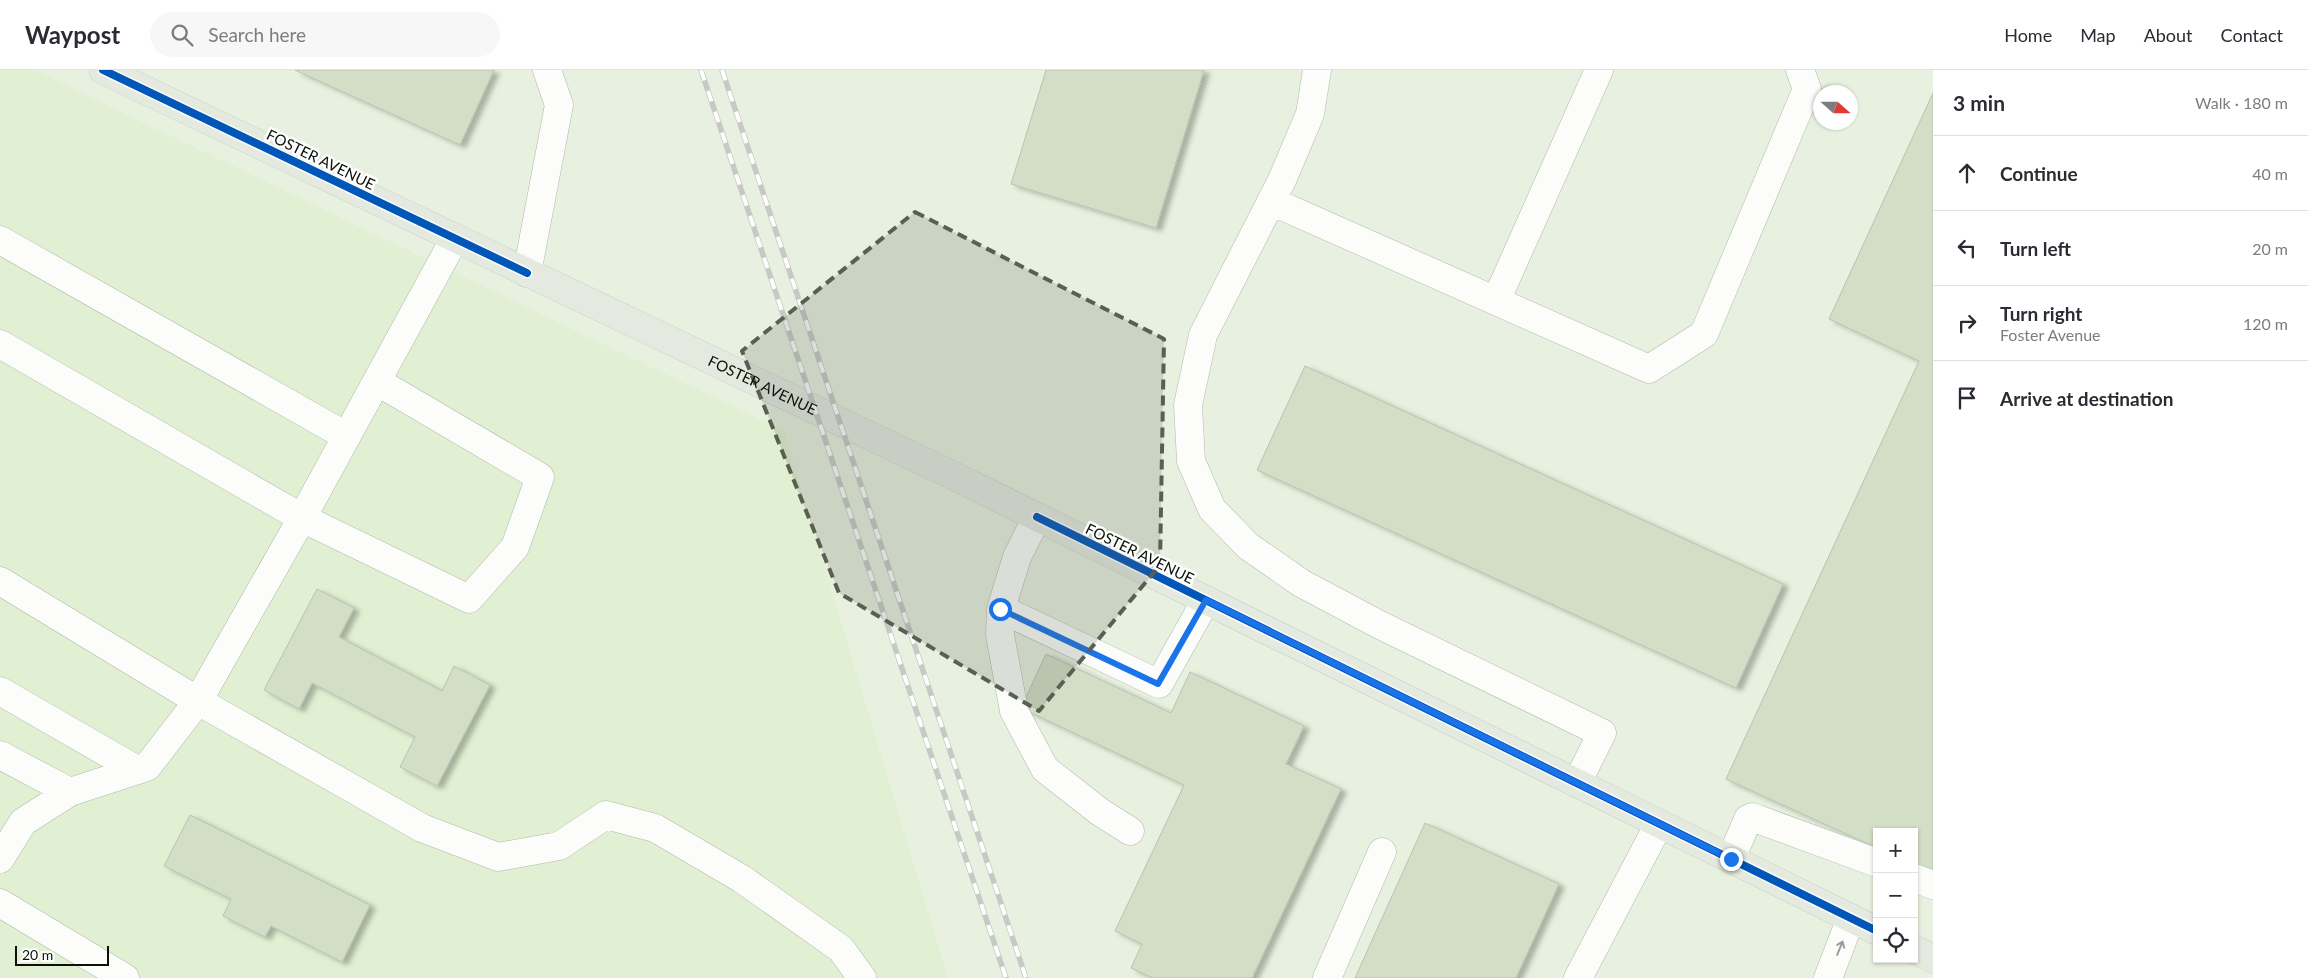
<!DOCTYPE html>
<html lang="en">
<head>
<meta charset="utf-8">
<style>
  :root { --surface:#fff; --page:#f7f7f7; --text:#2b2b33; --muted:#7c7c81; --line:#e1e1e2 }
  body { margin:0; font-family:Lato,sans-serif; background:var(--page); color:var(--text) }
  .controls { position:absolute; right:15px; bottom:15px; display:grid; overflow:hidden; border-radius:0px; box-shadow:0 1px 4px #0004 }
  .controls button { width:45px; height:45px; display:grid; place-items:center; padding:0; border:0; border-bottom:1px solid var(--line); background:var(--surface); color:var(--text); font:25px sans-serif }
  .compass { position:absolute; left:1813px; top:15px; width:45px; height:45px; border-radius:50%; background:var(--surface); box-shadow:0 1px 4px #0004; rotate:111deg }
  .scale { position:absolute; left:15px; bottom:12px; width:94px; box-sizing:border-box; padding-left:5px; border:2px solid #0c1107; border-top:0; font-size:14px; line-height:18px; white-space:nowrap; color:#0c1107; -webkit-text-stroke:4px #fefefe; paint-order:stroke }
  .stop { position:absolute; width:15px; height:15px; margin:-11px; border:4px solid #1a73e8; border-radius:50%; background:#fff }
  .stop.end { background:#1a73e8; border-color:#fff; box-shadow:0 1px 5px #0008 }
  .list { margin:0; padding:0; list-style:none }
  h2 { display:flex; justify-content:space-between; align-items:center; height:65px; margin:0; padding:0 20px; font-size:21px }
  h2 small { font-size:16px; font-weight:400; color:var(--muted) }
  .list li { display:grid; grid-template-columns:32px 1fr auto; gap:15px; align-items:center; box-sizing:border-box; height:75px; padding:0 20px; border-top:1px solid var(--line) }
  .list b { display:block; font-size:19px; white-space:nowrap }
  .list p { margin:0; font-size:16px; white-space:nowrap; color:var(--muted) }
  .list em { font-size:16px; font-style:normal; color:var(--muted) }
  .icon { flex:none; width:28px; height:28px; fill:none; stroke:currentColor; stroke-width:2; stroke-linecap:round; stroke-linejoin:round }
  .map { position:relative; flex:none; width:1933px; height:908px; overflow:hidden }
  header { display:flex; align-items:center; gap:30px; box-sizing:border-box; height:70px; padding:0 25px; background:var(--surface); border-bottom:1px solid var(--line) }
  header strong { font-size:24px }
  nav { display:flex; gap:28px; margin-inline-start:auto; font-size:18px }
  .search { width:350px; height:45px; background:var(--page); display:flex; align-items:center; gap:12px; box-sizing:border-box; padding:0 18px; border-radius:28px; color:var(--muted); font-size:19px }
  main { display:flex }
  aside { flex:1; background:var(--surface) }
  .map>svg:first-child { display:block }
  .built { fill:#e1f0d2 }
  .building { fill:#d2dec5; stroke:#bac1b3; filter:url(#shadow) }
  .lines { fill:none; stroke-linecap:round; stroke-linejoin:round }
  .minor-casing { stroke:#b1b8aa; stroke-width:29 }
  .major-casing { stroke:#cbcfc7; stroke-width:29 }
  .minor { stroke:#fcfdfa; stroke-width:28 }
  .major { stroke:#e5eae0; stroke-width:28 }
  .rail-casing { stroke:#c7c9c4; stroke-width:5.5 }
  .rail { stroke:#fefefe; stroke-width:4; stroke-dasharray:11; stroke-linecap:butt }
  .cycleway-casing { stroke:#fefefe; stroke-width:11 }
  .cycleway { stroke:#0057b8; stroke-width:8 }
  .oneway { stroke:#9c9f99 }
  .route { stroke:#1a73e8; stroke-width:6 }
  .marked { fill:#595f53; fill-opacity:0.2; stroke:#595f53; stroke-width:4; stroke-dasharray:10 6; stroke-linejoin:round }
  .labels { text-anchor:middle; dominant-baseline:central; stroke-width:5; stroke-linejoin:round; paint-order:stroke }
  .street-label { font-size:15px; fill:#0c1107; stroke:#fefefe }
</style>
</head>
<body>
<header>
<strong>Waypost</strong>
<div class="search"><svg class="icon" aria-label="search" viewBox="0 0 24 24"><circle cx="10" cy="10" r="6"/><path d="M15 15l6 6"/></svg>Search here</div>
<nav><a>Home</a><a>Map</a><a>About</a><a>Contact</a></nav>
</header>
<main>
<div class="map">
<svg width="1933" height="908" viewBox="0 0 1933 908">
  <defs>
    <filter id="shadow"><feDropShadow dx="5.5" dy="3" stdDeviation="2.5" flood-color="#0004"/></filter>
  </defs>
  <rect width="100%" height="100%" fill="#e8f1df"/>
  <!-- built -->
  <path class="built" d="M 0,0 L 34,0 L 784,361 L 948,908 L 0,908 Z"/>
  <!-- building -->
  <path class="building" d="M 295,0 L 494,0 L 460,75 Z
    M 1046,0 L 1204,0 L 1156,158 L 1011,114 Z
    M 1933,23 L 1933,804 L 1914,796 L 1914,762 L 1877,762 L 1877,778 L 1726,709 L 1919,291 L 1829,249 Z
    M 1305,296 L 1783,514 L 1736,618 L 1257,400 Z
    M 317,519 L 354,538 L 339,567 L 442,621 L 454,596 L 490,615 L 437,716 L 400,697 L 415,667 L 312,613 L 299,639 L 264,620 Z
    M 1046,584 L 1171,643 L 1190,602 L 1304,656 L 1286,694 L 1341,719 L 1252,908 L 1153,908 L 1131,898 L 1142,874 L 1115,861 L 1184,715 L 1021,638 Z
    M 190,745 L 370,835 L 342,892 L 271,856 L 265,867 L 223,846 L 231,829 L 164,796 Z
    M 1425,753 L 1559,814 L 1516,908 L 1355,908 Z"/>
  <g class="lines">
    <defs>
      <path id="minor" d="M 1317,0 L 1310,44 L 1282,110 L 1203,265 L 1188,335 L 1191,391 L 1212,439 L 1248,476 L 1301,513 L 1378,554 L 1602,663 L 1577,713
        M 1271,131 L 1649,299 L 1704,264 L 1807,19 L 1800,0
        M 0,170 L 346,366
        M 527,203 L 559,35 L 547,0
        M 1496,231 L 1599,0
        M 0,274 L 302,448 L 455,168
        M 1037,447 L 1017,487 L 1001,539 L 1000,565 L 1014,641 L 1045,699 L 1100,742 L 1130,761
        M 0,511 L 198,631 L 422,758 L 498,787 L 559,776 L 606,745 L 655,758 L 742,809 L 841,879 L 862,908
        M 1001,539 L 1159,614 L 1206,530
        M 0,621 L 137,700
        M 0,685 L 70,722
        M 0,789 L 23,752 L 70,722 L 147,697 L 198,631 L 302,448 L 469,529 L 515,477 L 540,407 L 378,312
        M 1731,789 L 1748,749 L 1752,747 L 1877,793
        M 1914,808 L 1933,815
        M 0,833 L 125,908
        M 1327,908 L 1382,782
        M 1578,908 L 1659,754
        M 1828,908 L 1851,848"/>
      <g id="major">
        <path id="s1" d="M 103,0 L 950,404 L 1877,861"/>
        <path d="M 1914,879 L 1933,889"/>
      </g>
    </defs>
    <!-- minor casing -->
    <use href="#minor" class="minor-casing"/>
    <!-- major casing -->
    <use href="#major" class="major-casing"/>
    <!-- minor -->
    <use href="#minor" class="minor"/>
    <!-- major -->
    <use href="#major" class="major"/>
    <defs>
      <path id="rail" d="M 701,0 L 1006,908
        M 722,0 L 1026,908"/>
    </defs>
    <!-- rail casing -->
    <use href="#rail" class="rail-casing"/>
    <!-- rail -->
    <use href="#rail" class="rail"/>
    <defs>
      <path id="cycleway" d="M 103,0 L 527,203
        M 1037,447 L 1877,861"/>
    </defs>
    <!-- cycleway casing -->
    <use href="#cycleway" class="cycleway-casing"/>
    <!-- cycleway -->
    <use href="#cycleway" class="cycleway"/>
  </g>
  <!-- one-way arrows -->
  <defs><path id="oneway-shaft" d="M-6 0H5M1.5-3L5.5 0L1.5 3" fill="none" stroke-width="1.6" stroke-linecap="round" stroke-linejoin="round" transform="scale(1.25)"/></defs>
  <use class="oneway" href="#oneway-shaft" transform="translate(1840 878) rotate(-68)"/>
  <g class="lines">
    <!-- route -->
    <path class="route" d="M 1000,539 L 1158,614 L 1206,530 L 1731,789"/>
  </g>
  <!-- marked area -->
  <path class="marked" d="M 915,142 L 1164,269 L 1160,495 L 1039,641 L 839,523 L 742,281 Z"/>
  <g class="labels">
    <!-- street labels -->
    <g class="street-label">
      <text transform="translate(321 89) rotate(26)">FOSTER AVENUE</text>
      <text stroke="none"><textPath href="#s1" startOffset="731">FOSTER AVENUE</textPath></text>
      <text transform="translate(1140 483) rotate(26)">FOSTER AVENUE</text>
    </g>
  </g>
</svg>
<div class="controls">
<button>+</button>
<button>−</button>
<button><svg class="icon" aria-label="locate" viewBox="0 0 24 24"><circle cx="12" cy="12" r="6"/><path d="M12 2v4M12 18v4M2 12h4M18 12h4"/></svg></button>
</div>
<svg class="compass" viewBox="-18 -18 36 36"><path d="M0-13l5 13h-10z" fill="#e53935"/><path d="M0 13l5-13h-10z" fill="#7c7c81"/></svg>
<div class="scale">20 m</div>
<div class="stop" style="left:1000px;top:539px"></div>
<div class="stop end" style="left:1731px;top:789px"></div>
</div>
<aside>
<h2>3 min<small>Walk · 180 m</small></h2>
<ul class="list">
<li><svg class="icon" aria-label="ahead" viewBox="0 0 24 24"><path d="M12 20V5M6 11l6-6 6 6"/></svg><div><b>Continue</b></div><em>40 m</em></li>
<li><svg class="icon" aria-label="left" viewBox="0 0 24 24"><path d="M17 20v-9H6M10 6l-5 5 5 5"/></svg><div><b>Turn left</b></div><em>20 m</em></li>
<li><svg class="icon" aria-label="right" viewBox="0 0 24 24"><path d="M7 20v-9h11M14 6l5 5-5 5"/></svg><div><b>Turn right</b><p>Foster Avenue</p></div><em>120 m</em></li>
<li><svg class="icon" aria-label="arrive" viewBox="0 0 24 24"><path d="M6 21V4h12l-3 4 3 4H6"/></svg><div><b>Arrive at destination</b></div></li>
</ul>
</aside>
</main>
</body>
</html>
